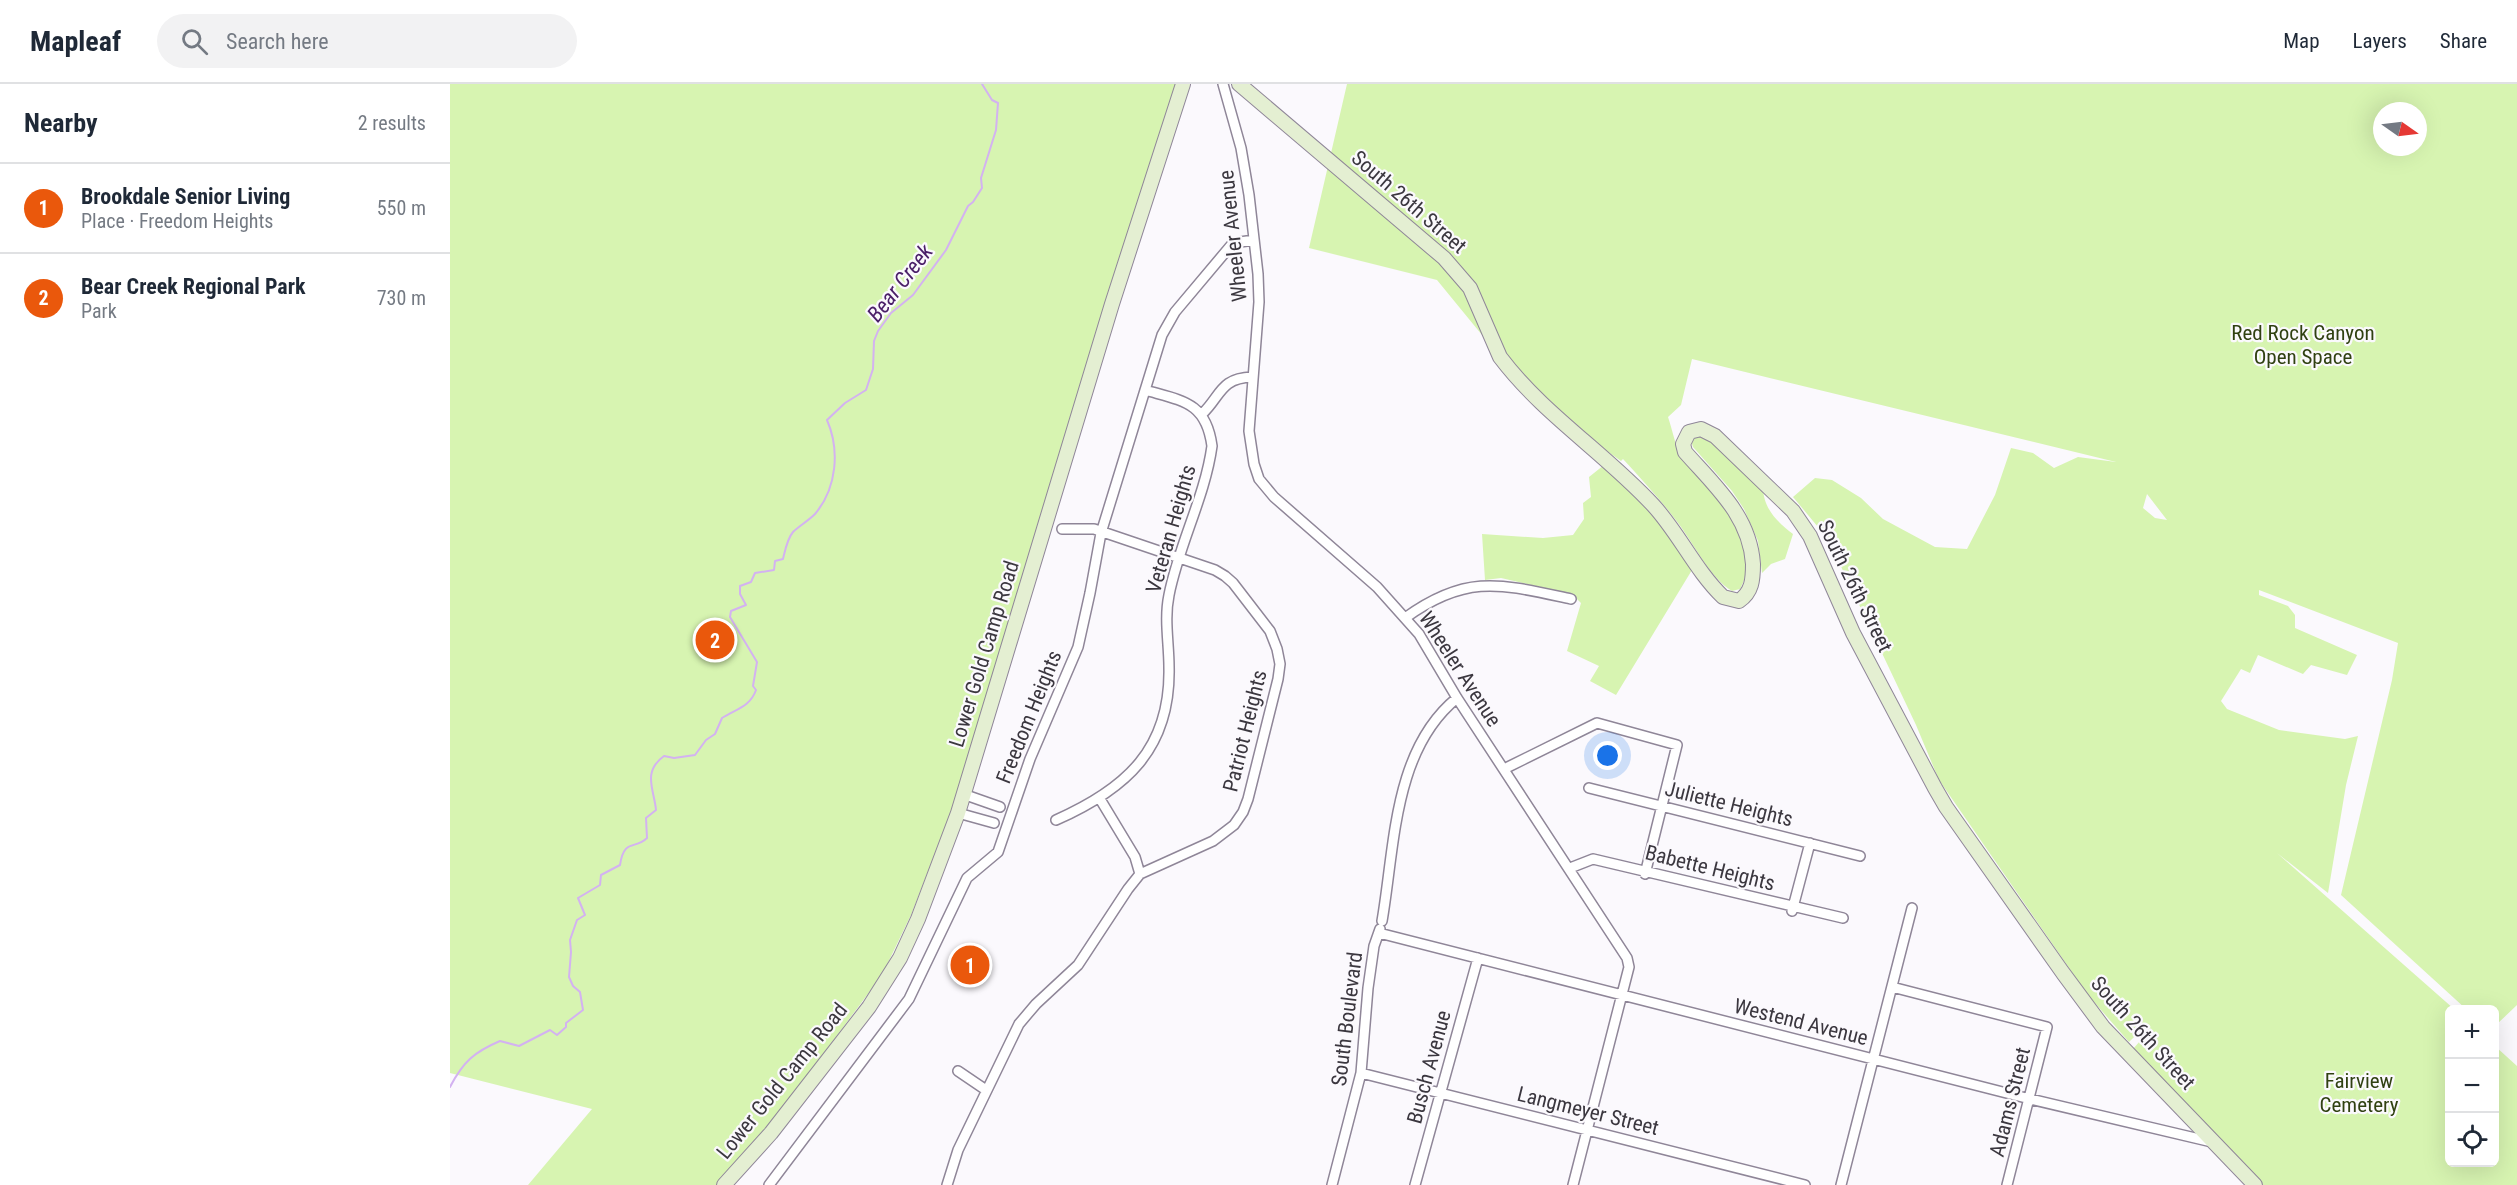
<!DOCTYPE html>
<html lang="en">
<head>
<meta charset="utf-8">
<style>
  :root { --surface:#fff; --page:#f2f2f3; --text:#1f2937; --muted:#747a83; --line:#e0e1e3; --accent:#ea580c }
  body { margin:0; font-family:"Roboto Condensed",sans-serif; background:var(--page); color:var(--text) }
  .controls { position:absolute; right:18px; bottom:18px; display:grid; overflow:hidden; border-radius:9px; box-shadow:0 6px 24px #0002 }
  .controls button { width:54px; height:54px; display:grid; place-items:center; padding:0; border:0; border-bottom:2px solid var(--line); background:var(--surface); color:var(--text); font:30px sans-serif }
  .compass { position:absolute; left:1923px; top:18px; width:54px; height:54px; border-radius:50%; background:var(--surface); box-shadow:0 6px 24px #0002; rotate:104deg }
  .you { position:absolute; left:1158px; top:672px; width:21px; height:21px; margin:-15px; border:4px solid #fff; border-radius:50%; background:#1a73e8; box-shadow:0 0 0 9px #1a73e833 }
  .badge { display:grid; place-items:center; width:39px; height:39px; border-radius:50%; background:var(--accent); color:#fff; font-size:20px; font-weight:700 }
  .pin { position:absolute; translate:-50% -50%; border:3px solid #fff; box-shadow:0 2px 6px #0006 }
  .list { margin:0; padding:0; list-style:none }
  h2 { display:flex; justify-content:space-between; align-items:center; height:78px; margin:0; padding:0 24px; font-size:26px }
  h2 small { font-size:20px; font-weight:400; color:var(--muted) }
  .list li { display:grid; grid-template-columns:39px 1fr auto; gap:18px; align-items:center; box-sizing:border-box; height:90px; padding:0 24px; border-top:2px solid var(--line) }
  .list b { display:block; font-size:22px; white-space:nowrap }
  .list p { margin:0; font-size:20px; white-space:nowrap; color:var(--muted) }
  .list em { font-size:20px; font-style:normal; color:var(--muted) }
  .icon { flex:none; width:33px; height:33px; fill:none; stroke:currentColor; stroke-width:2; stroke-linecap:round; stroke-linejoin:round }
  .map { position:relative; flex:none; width:2067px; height:1101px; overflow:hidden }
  header { display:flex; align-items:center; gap:36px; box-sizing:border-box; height:84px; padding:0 30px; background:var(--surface); border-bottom:2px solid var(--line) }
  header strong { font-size:28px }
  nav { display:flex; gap:33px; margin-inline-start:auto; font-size:21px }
  .search { width:420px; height:54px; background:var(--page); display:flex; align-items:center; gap:15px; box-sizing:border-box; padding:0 21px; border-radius:33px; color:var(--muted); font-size:22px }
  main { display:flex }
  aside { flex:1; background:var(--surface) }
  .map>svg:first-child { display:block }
  .green { fill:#d7f4b1; fill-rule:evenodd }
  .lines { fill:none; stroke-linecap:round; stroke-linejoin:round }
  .stream { stroke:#d3b2f1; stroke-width:2 }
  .street-casing { stroke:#8f8698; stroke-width:12 }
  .secondary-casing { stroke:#8f8698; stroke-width:16 }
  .street { stroke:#fff; stroke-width:9 }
  .secondary { stroke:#e4efd2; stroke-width:14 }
  .labels { text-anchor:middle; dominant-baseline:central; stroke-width:4.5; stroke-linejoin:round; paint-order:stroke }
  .street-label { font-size:21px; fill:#3b373f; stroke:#fbf9fd }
  .park-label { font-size:21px; fill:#304111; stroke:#fbf9fd }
  .water-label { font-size:22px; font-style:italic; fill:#4b2069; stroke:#fbf9fd }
</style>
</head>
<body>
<header>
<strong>Mapleaf</strong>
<div class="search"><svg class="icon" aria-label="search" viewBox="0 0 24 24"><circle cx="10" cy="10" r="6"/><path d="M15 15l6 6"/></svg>Search here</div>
<nav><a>Map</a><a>Layers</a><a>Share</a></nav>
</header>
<main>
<aside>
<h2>Nearby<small>2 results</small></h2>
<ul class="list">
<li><span class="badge">1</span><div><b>Brookdale Senior Living</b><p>Place · Freedom Heights</p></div><em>550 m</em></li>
<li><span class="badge">2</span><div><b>Bear Creek Regional Park</b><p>Park</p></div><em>730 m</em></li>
</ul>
</aside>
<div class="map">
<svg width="2067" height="1101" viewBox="0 0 2067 1101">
  <rect width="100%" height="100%" fill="#fbf9fd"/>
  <!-- green -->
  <path class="green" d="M 0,0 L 726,0 L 649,239 L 502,725 L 461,831 L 432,891 L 330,1028 L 271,1101 L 78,1101 L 142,1025 L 0,989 Z
    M 897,0 L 2067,0 L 2067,921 L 2045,942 L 2044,926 L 2016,925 L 1891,811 L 1942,596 L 1948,559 L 1809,506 L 1809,511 L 1838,522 L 1845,531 L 1845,544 L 1907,571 L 1897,591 L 1861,581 L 1853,590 L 1808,571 L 1800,589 L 1791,585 L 1771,617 L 1777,625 L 1829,646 L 1895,655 L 1908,652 L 1896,701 L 1878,809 L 1827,769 L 2004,925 L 2000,926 L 2000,1078 L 2044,1078 L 2045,962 L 2067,982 L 2067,1101 L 1813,1101 L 1683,965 L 1690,957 L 1690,947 L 1679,958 L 1637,910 L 1489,696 L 1466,641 L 1387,474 L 1368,443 L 1343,413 L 1365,394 L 1382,396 L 1411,414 L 1433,435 L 1485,463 L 1517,465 L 1545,411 L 1561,364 L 1583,369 L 1604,384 L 1628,373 L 1666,378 L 1242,275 L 1231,321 L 1218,333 C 1223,347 1225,364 1234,376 C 1244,390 1258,400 1269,413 C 1289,438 1307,474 1290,505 L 1282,507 C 1260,494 1244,460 1228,439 C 1211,416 1192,396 1173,375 L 1171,377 L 1106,331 L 1050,273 L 987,196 L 859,164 ZM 1932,27 L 1968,27 L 1968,63 L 1932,63 ZM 1697,410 L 1717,436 L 1705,434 L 1693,424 Z
    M 1248,349 L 1260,355 L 1313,403 C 1313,424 1327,438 1343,450 L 1335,475 L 1321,480 L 1312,489 L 1308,457 L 1294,425 L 1282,407 L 1243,363 L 1241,357 Z
    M 1154,381 L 1216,445 L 1242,486 L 1166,611 L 1140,597 L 1149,582 L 1117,567 L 1131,519 L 1122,510 L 1051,494 L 1035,496 L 1032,450 L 1093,454 L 1123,451 L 1134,435 L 1133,419 L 1141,413 L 1139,393 Z"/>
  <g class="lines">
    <!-- stream -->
    <path class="stream" d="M 0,1003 C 13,978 24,968 50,957 L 69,962 L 100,946 L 107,951 L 116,943 L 116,939 L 133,926 L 130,908 L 123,902 L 119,893 L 121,868 L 120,856 L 127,836 L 135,831 L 128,814 L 150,801 L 151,791 L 170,781 C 174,754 185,766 197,754 L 196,734 L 206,726 C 204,705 192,688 214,672 L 224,674 L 245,671 L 256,656 L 265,650 L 272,634 C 286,625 300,623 306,606 L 303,602 L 307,578 L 280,533 L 281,527 L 296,521 L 290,510 L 290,502 L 301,498 L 305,489 L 324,486 L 325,477 L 333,475 C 335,467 337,455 343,448 C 349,442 358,437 365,430 C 387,404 390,366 377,336 L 395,319 L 416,306 L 423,285 L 424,257 L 428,247 L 441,229 L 463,211 L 496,166 L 518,122 L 523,118 L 532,104 L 531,94 L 546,46 L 548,19 L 542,16 L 532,0"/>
    <defs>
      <path id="street" d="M 773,0 L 791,64 L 799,111 L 808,190 L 809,218 L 799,347 L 804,380 L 809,395 L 824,413 L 927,503 L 969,550 L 1007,614 L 1177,874 L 1179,883 L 1123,1101
        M 752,330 C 771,312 770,294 802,293
        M 612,445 L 644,445 L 765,486 L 775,492 L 783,499 L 820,547 L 827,565 L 830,580 L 828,595 L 798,715 L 793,728 L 784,741 L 763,757 L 690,790
        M 955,534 C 1017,489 1051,500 1121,515
        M 1054,685 L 1147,639 L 1227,661 L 1195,790
        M 1139,704 L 1410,772
        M 513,710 L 550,723
        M 508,729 L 544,739
        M 606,736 C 676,705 721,665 719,583 C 719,559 714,535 719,511 C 729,460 755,413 762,362 C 756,318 733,317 695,306
        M 1120,784 L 1143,775 L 1393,834
        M 1342,827 L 1360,759
        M 932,837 C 945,762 943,666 1007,614
        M 929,849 L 1580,1015 L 1762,1058
        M 1442,903 L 1597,943 L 1557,1101
        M 508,987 L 536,1006
        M 911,989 L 1355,1101
        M 319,1101 L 459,915 L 517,794 L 548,768 L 580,675 L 628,563 L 640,509 L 651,449 L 712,251 L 725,228 L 783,159 L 804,156
        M 497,1101 L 508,1066 L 569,940 L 586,920 L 628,881 L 678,805 L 690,790 L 685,773 L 650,715
        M 882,1101 L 911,989 L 918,904 L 924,862 L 930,845
        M 965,1101 L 1028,874
        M 1391,1101 L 1462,824"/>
      <path id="secondary" d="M 789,0 L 994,174 L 1020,204 L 1050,273 C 1093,330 1155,369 1203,421 C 1229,449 1245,486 1273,513 L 1289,517 C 1302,508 1303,496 1303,480 C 1300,432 1265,402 1235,368 L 1233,360 L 1239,348 L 1251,345 L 1265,352 L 1343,427 L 1360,452 L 1403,549 L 1485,704 L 1496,723 L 1613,889 L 1653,943 L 1805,1101
        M 274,1101 L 321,1049 L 419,923 L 450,874 L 468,835 L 508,729 L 662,220 L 733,0"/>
    </defs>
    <!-- street casing -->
    <use href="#street" class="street-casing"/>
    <!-- secondary casing -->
    <use href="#secondary" class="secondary-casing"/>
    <!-- street -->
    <use href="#street" class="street"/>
    <!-- secondary -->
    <use href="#secondary" class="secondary"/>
  </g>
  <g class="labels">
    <!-- street labels -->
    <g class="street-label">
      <text transform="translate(959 118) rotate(41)">South 26th Street</text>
      <text transform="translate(783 152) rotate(-96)">Wheeler Avenue</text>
      <text transform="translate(721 445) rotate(-74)">Veteran Heights</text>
      <text transform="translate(1405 502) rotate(64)">South 26th Street</text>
      <text transform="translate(534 570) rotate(-73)">Lower Gold Camp Road</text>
      <text transform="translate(1010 585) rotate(57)">Wheeler Avenue</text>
      <text transform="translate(579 633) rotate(-68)">Freedom Heights</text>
      <text transform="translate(795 647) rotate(-76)">Patriot Heights</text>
      <text transform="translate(1279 720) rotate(14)">Juliette Heights</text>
      <text transform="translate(1260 784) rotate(14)">Babette Heights</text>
      <text transform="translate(897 935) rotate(-83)">South Boulevard</text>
      <text transform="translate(1351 938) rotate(14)">Westend Avenue</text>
      <text transform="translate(1693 949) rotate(48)">South 26th Street</text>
      <text transform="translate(979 983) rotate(-75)">Busch Avenue</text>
      <text transform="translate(332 997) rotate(-51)">Lower Gold Camp Road</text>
      <text transform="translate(1560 1018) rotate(-76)">Adams Street</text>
      <text transform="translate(1138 1027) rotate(14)">Langmeyer Street</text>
    </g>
    <!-- park labels -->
    <g class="park-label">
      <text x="1853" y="249">Red Rock Canyon<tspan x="1853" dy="24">Open Space</tspan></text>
      <text x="1909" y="997">Fairview<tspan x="1909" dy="24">Cemetery</tspan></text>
    </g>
    <!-- water labels -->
    <g class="water-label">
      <text transform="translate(450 199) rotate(-52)">Bear Creek</text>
    </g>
  </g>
</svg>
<div class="controls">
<button>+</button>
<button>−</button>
<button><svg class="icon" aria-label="locate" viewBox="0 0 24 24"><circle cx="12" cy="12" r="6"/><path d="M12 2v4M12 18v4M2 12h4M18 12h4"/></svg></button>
</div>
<svg class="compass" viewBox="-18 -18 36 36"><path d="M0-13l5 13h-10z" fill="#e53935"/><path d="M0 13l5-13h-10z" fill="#747a83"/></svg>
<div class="you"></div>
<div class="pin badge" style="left:520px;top:881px">1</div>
<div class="pin badge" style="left:265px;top:556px">2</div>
</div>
</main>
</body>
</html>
